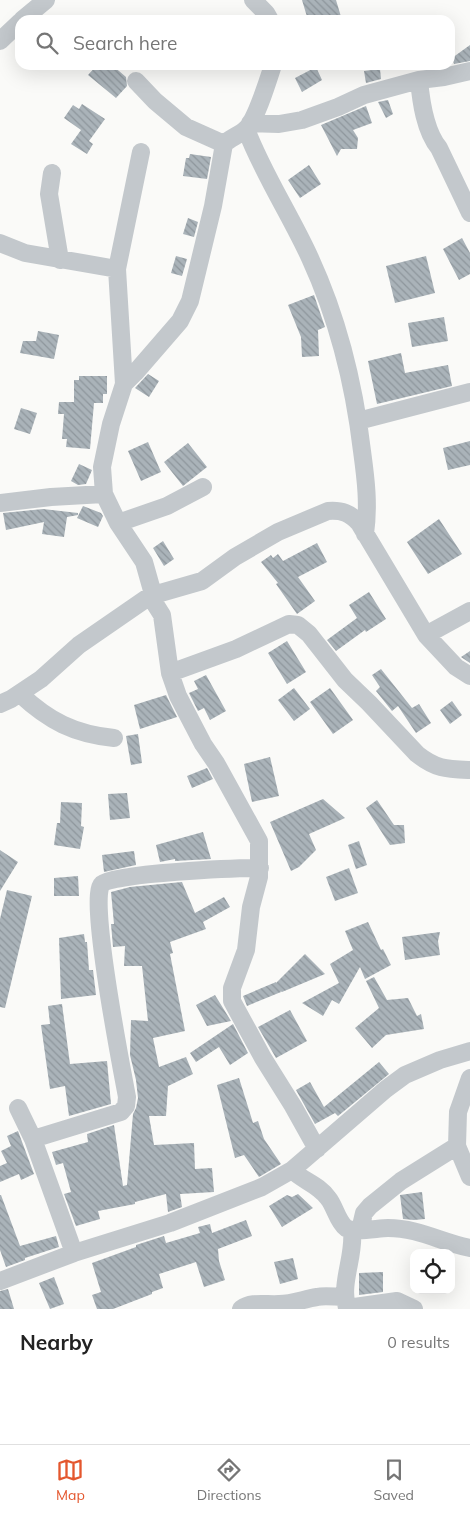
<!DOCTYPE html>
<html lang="en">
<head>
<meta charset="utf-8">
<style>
  :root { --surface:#fff; --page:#f2f2f2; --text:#222; --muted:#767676; --line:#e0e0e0; --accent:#e4572e }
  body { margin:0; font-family:Mulish,sans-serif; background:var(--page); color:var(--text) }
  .controls { position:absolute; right:15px; bottom:15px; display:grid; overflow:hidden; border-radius:10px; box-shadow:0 5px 20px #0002 }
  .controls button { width:45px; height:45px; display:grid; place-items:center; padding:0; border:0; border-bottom:1px solid var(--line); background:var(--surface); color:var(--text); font:25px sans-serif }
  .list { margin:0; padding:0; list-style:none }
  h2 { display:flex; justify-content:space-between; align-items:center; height:65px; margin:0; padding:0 20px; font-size:21px }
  h2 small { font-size:16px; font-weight:400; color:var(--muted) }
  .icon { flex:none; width:28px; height:28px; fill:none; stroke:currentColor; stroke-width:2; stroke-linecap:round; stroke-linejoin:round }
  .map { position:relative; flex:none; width:470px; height:1309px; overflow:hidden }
  .search { position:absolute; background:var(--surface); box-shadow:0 5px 20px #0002; left:15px; right:15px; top:15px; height:55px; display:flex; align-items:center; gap:12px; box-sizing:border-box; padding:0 18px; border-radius:15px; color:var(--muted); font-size:19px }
  .sheet { height:135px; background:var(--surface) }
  nav { display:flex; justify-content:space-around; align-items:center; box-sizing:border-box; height:70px; border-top:1px solid var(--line); background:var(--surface); font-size:14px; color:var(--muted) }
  nav a { display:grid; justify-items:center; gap:2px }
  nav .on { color:var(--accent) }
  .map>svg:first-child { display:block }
  .building { fill:url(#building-back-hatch) }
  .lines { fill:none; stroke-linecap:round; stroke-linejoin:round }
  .street { stroke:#c3c8cc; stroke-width:18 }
</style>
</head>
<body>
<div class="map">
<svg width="470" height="1309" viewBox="0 0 470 1309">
  <defs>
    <pattern id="building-back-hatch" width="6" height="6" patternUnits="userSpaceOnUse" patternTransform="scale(1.25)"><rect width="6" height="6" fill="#aab3b9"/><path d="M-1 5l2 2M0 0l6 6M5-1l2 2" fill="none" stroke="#8e969c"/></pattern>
  </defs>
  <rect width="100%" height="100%" fill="#fafaf8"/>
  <!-- building -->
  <path class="building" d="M 302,0 L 336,0 L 342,20 L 308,20 Z
    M 470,45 L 470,61 L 454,64 L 452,58 Z
    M 97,65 L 112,65 L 126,77 L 127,86 L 116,98 L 88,75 Z
    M 316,67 L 322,80 L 302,92 L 295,78 Z
    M 380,69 L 381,79 L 366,83 L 364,71 Z
    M 388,100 L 393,114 L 386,118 L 378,102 Z
    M 82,104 L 105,119 L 89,141 L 93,144 L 87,154 L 71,144 L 81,130 L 64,118 L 73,105 L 79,109 Z
    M 366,106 L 372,123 L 353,130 L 358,138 L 357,149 L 341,149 L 337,156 L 321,125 Z
    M 190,154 L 211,157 L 207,179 L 183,176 L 186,158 L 189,158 Z
    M 309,165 L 321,184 L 300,198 L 288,180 Z
    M 188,218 L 198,222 L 194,237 L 183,234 Z
    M 462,238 L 470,253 L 470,274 L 459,280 L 443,249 Z
    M 176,256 L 187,259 L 182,276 L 171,273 Z
    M 426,256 L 435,293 L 395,303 L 386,266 Z
    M 314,295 L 325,327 L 318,330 L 319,356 L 302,357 L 301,337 L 288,305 Z
    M 444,317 L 448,341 L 412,347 L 408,323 Z
    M 38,331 L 59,335 L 54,359 L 20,353 L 23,341 L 36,341 Z
    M 401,353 L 405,373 L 448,365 L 452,386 L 377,404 L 368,361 Z
    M 148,374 L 159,381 L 149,397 L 135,388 Z
    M 79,376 L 107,376 L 107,394 L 103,394 L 103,403 L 94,403 L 90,449 L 66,447 L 67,439 L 62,439 L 64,414 L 58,414 L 59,402 L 74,402 L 74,380 L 79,380 Z
    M 21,408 L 37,413 L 30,434 L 14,429 Z
    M 470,441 L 470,465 L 448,470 L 443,448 Z
    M 148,442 L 161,472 L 141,481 L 128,451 Z
    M 188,443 L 207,467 L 183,486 L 164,462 Z
    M 79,464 L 92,470 L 86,484 L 78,485 L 71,481 Z
    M 83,506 L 101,513 L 103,516 L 98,527 L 77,518 Z
    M 43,509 L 78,513 L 78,515 L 67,517 L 64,537 L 42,534 L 44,522 L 6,530 L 3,513 Z
    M 439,519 L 462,554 L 428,574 L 407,542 Z
    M 163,541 L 174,559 L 164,566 L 153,548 Z
    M 317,543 L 327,562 L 298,577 L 315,601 L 297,614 L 276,584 L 278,583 L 261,562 L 271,555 L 273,558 L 278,554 L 283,561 Z
    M 369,592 L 386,619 L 366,632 L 365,630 L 336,651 L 327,640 L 357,618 L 349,605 Z
    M 287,641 L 306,672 L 287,684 L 268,653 Z
    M 470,651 L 470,663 L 461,657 Z
    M 381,669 L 412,708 L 419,704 L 431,723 L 416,733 L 398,706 L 392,711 L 376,691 L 380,687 L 372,675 Z
    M 206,675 L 226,711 L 210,720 L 204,708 L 198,711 L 189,693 L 198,689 L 194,681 Z
    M 294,688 L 310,709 L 294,721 L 278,700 Z
    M 330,688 L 353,720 L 333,734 L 310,702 Z
    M 166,695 L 177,717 L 140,729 L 134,705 Z
    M 452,701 L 462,715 L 450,724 L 440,710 Z
    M 138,734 L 142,763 L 131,765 L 126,736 Z
    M 270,757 L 279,796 L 252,802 L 244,764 Z
    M 207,768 L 213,779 L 192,788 L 187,776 Z
    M 127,793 L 130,818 L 110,820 L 108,794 Z
    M 323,799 L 345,818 L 309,834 L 316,850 L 299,867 L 291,871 L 270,822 Z
    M 377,800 L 394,825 L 404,825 L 405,843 L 390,845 L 366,808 Z
    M 61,802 L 82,803 L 81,826 L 84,827 L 80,849 L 54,845 L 57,823 L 60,823 Z
    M 203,832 L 211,859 L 175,861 L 175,859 L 160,862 L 156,845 Z
    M 359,841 L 367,865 L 356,869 L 348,845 Z
    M 0,850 L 18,862 L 0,891 Z
    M 134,851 L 136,865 L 104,872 L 102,855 Z
    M 349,868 L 358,893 L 335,901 L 326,877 Z
    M 78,876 L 79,896 L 54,896 L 54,878 Z
    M 182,882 L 195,913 L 224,897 L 230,907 L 203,922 L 206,929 L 170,942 L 173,953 L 170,954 L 185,1031 L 153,1038 L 159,1067 L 186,1057 L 193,1074 L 168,1086 L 166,1116 L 149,1116 L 154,1145 L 194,1143 L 195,1169 L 212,1168 L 214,1192 L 180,1194 L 182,1207 L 168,1212 L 166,1194 L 135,1202 L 135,1204 L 98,1211 L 100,1219 L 76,1226 L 64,1194 L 71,1192 L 63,1163 L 56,1165 L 52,1152 L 88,1142 L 87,1134 L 114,1125 L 123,1186 L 127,1185 L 133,1114 L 136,1108 L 138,1098 L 136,1080 L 130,1055 L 131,1020 L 148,1021 L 142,966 L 124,966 L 125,946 L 113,947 L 111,924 L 114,924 L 111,892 L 130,887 Z
    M 7,890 L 32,896 L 5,1008 L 0,1007 L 0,919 Z
    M 368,922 L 381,950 L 383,949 L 391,965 L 365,979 L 360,967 L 339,1004 L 332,1000 L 323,1016 L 302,1003 L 339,983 L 330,964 L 353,950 L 345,931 Z
    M 440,932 L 438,941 L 440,955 L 405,960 L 402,937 Z
    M 84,934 L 85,942 L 87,942 L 89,970 L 93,970 L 96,995 L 61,999 L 59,938 Z
    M 305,954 L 325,974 L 282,992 L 280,991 L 281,992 L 247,1006 L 243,996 L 276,982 L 276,983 Z
    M 374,977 L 387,1000 L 408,998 L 417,1016 L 421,1014 L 424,1029 L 386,1035 L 372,1048 L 355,1028 L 379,1008 L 366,981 Z
    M 215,995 L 231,1021 L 207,1026 L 196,1005 Z
    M 62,1004 L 70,1064 L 107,1061 L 111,1104 L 69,1116 L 65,1086 L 50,1089 L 41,1025 L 50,1024 L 48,1006 Z
    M 290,1010 L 307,1041 L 276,1058 L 258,1027 Z
    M 233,1024 L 248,1053 L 230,1065 L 219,1047 L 196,1062 L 190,1053 Z
    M 379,1062 L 389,1074 L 338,1116 L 335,1113 L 315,1124 L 296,1090 L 310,1082 L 324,1107 Z
    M 239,1078 L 253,1123 L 258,1121 L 264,1139 L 281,1164 L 259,1177 L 244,1155 L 235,1158 L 217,1085 Z
    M 18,1131 L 34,1174 L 21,1180 L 19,1174 L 0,1182 L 0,1166 L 7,1163 L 1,1151 L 11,1146 L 7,1136 Z
    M 422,1192 L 425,1219 L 414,1220 L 403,1219 L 400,1195 Z
    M 298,1194 L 313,1208 L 282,1227 L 269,1206 L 287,1195 L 292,1197 Z
    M 0,1195 L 1,1195 L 20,1246 L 56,1236 L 59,1247 L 25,1258 L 25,1260 L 6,1267 L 0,1250 Z
    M 246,1220 L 252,1236 L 218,1249 L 219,1261 L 225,1280 L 204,1287 L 196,1262 L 159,1274 L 163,1288 L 152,1292 L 152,1294 L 113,1309 L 97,1309 L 92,1295 L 101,1292 L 92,1263 L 136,1247 L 136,1245 L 164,1236 L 166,1243 L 200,1233 L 198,1227 L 210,1224 L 212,1233 Z
    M 293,1258 L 298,1279 L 280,1284 L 274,1262 Z
    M 383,1272 L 383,1292 L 359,1295 L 359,1273 Z
    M 54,1277 L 64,1304 L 50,1309 L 39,1283 Z
    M 8,1289 L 14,1309 L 0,1309 L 0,1291 Z"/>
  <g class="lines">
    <!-- street -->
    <path class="street" d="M 253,0 L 266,13 L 270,20
      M 22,20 L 46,0
      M 0,41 L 20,22
      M 419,80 C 421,102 425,131 439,148 L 470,213
      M 136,81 L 155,101 L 186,127 L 224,144
      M 250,123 L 279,124 L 302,120 L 338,107 L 364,95 L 419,80 L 444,77 L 470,71
      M 246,129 C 263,174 290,214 310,258 C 339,321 354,383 362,451 C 366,480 369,505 365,534
      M 52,173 L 49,194 L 60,260
      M 0,243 L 25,253 L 117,269
      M 124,384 L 117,269 L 141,152
      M 358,421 L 470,392
      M 0,503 L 51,497 L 104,494
      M 118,523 L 167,506 L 203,487
      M 153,594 L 144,562 L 118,523 L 104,494 L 102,467 L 111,424 L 124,384 L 135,373 L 180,321 L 190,301 L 213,206 L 224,144 C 230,138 240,135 247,128 C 257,117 268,80 273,65
      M 150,596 L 162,615 L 170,673 L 178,696 L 203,744 L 216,763 L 259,841 L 259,877 L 251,907 L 246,950 L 232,988 L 232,1001 L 263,1058 L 293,1106 L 317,1149
      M 426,635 L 470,611
      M 170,673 L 236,649 L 289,624 L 298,625 L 309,634 L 345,680 L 369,703 L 417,754 C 436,769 446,769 470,770
      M 20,694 C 49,721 74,734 114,738
      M 0,704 L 11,699 L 41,679 L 79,645 L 150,596 L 202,581 L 235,557 L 278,532 L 328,511 C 342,510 350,513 359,523 L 426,635 L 456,667 L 470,676
      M 470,1078 L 458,1112 L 457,1146 L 470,1177
      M 18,1108 L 33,1139 L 74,1253
      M 33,1139 L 121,1112 L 126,1106 L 127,1097 C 122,1070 88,896 102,884 C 114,873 237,868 260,868
      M 292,1170 C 303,1181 318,1184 328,1198 C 335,1206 337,1221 346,1228 C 354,1233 378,1228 388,1228 C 418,1228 441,1242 470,1248
      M 360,1230 L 364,1213 L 370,1206 L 401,1181 L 457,1146
      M 0,1281 L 74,1253 L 170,1223 L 262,1187 L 292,1170 L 386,1089 L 405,1075 L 440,1060 L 470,1051
      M 347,1308 C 340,1281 355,1257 352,1230
      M 347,1308 L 397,1301 L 414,1309
      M 241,1309 C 252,1301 266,1305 279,1304 C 292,1304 304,1299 317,1297 C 325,1295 335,1297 344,1297"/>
  </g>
</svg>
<div class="controls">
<button><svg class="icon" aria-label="locate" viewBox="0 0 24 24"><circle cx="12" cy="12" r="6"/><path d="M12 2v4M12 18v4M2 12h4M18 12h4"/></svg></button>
</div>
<div class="search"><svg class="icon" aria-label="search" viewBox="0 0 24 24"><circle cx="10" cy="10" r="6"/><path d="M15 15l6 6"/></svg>Search here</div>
</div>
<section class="sheet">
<h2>Nearby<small>0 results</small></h2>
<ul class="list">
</ul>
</section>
<nav>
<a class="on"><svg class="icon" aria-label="map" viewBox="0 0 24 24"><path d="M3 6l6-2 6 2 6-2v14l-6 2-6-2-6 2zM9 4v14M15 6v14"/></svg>Map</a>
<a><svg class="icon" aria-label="directions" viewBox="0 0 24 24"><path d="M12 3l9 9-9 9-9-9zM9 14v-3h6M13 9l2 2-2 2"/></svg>Directions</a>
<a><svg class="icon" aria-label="saved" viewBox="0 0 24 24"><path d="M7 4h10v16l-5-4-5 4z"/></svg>Saved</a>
</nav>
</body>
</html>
